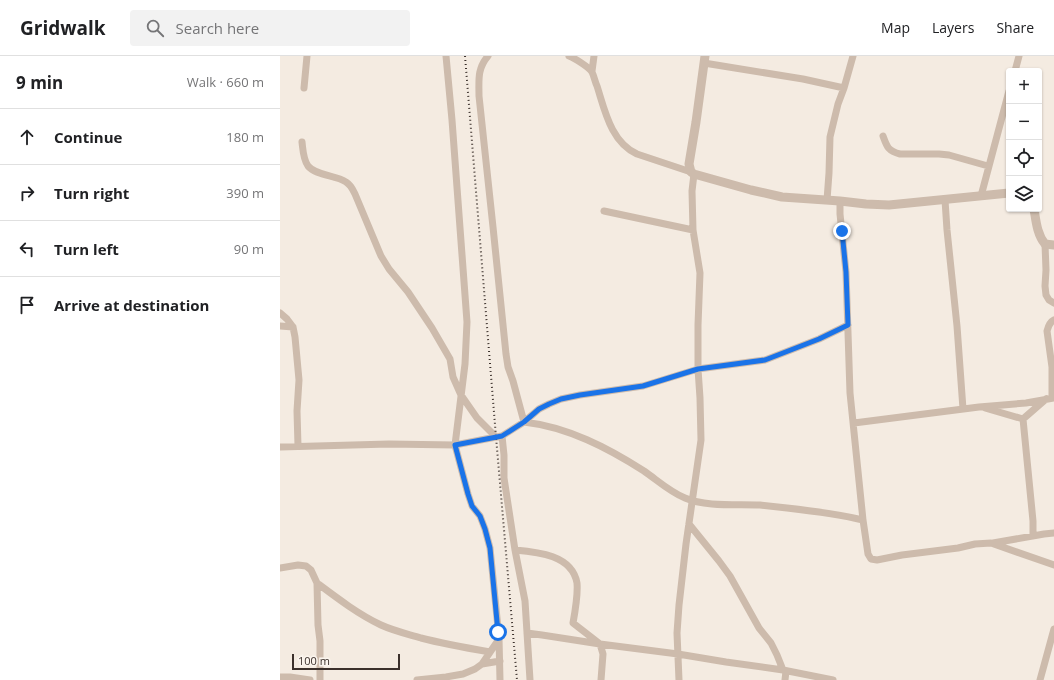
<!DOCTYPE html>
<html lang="en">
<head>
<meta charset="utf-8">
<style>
  :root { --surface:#fff; --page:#f2f2f2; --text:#202124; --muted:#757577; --line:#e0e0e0 }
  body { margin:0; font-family:"Open Sans",sans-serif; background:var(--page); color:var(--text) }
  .controls { position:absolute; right:12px; top:12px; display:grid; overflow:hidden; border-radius:4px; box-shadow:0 1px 3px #0004 }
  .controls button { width:36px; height:36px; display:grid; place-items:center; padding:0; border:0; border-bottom:1px solid var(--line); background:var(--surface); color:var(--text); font:20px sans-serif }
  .scale { position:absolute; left:12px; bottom:10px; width:108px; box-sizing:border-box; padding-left:4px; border:2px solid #3b302b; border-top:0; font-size:11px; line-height:14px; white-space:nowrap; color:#3b302b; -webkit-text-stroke:3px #fbf5ee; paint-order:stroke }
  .stop { position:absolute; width:12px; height:12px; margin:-9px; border:3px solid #1a73e8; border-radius:50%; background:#fff }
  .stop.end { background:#1a73e8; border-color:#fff; box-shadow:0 1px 4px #0008 }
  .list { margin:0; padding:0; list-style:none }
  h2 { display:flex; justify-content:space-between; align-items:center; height:52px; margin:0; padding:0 16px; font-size:17px }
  h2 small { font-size:13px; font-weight:400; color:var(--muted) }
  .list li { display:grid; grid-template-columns:26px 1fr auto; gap:12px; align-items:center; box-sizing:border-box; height:56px; padding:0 16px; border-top:1px solid var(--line) }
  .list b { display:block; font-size:15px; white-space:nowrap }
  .list em { font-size:13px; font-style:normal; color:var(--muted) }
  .icon { flex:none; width:22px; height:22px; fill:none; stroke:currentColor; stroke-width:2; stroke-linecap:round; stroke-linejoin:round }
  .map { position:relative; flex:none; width:774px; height:624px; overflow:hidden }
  header { display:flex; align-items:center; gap:24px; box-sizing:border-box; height:56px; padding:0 20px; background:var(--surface); border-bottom:1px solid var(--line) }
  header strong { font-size:19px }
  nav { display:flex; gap:22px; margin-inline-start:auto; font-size:14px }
  .search { width:280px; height:36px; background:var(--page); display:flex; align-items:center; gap:10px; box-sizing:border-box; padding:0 14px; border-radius:4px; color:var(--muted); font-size:15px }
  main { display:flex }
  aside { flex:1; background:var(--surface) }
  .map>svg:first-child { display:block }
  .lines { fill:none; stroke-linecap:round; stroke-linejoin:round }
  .minor { stroke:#cdbbac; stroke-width:7 }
  .tertiary { stroke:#cdbbac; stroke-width:9 }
  .rail { stroke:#3b302b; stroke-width:2; stroke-dasharray:1 3; stroke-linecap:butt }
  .route { stroke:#1a73e8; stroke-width:5 }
</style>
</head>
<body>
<header>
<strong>Gridwalk</strong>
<div class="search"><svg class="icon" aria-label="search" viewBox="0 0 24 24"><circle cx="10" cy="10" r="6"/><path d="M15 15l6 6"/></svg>Search here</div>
<nav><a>Map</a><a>Layers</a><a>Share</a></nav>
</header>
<main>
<aside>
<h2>9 min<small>Walk · 660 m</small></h2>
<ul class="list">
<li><svg class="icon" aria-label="ahead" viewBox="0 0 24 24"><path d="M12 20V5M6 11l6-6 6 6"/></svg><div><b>Continue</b></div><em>180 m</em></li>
<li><svg class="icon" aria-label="right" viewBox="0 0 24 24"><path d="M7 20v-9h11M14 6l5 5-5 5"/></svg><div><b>Turn right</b></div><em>390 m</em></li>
<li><svg class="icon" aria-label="left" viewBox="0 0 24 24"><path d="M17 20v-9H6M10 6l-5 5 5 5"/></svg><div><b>Turn left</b></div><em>90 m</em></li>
<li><svg class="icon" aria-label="arrive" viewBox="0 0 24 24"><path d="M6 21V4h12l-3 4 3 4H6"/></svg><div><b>Arrive at destination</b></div></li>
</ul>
</aside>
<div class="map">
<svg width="774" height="624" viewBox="0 0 774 624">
  <rect width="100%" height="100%" fill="#f4ebe1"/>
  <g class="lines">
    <!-- minor -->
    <path class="minor" d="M 166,0 L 172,64 L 187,266 L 185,308 L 175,389 L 188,438 L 192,450 L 200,460 L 205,473 L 210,492 L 219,582 L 220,624
      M 208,0 C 197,13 199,24 199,40 L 213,171 L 226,298 L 228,311 L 233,325 L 244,366 C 288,371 328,392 364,415 C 377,424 390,436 405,442 C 426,451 457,448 480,449 C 489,450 498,451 507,452 C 533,455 558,458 583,464
      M 289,0 C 294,2 309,11 312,16 C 314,20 315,26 317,30 C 325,55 331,86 357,98 L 411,116
      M 424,7 L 523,23 L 564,32
      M 312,15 L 314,0
      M 735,15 L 739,0
      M 24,32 L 27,0
      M 603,80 C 607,91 608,95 620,98 L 659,98 L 669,99 L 708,110
      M 22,86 C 23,94 23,103 28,110 C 36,120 56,119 66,126 C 71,129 73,134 75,138 L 101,200 L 109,213 L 128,236 L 152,272 L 170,303 L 173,321 L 181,339 L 197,362 L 216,381
      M 701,140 L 729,35
      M 547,144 L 549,117 L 550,81 L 558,48 L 564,32 L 573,0
      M 665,144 L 667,174 L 677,270 L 683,353
      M 560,145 L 560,158 L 566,216 L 570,337 L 583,464 L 588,498 L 591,503 L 597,504 L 622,499 L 678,492 L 695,488 L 711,487 L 774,509
      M 324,155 L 413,174
      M 765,188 L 766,214 L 765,230 L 766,239 L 769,244 L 774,247
      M 0,257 L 7,263 L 13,271 L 15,281 L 19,324 L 17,355 L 18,390
      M 0,270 L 13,271
      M 772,342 L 772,311 L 767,275 C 768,271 770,266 774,264
      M 705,352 L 743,363 L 753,465 L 753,480
      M 743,363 L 766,343
      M 574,367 L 699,351 L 746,347 L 774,342
      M 222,380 L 224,399 L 224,422 L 235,494 L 245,545 L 250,624
      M 0,391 L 109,388 L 175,389 L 216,381 L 222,380 L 244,366 L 259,353 L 269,348 L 281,343 L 300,339 L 363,330 L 418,313 L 485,304 L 539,283 L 568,269
      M 409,468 L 439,505 L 450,520 L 479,572 L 491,587 L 497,599 L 503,614
      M 713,487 L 764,478 L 774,477
      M 235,494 C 258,496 292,499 297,527 C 298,538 295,556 293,567 L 320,588 L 323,598 L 321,624
      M 0,512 L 18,509 L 26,510 L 31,514 L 37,527 L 38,569 L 40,585 L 40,624
      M 37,527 C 57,542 78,558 101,569 C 114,575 128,578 141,582 C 164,588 187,592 210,596
      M 247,577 L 262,579 L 320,588 L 398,598 L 446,606 L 503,614 L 553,624
      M 202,608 L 219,583
      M 0,621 L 10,621 L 30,624
      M 137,624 L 166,621 L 183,618 L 195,613 L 202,608 L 220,605
      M 399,624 L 397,577 L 399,549 L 406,488 L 421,384 L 420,342 L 418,313 L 418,269 L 420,217 L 413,174 L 412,135 L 414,118
      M 505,624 L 506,615
      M 760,624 L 774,573"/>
    <!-- tertiary -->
    <path class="tertiary" d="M 425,0 L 416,66 L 409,108 L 411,116 L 414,118 L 471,134 L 502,141 L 560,145 L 586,148 L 609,149 L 729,137
      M 754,153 C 756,165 757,178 765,188 L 774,189"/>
    <!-- rail -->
    <path class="rail" d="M 185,0 L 216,381 L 237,624"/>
  </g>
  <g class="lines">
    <!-- route -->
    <path class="route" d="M 218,576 L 210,492 L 205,473 L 200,460 L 192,450 L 188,438 L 175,389 L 222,380 L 244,366 L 259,353 L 269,348 L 281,343 L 300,339 L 363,330 L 418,313 L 485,304 L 539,283 L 568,269 L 566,216 L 562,175"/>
  </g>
</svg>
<div class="controls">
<button>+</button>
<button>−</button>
<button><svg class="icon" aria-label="locate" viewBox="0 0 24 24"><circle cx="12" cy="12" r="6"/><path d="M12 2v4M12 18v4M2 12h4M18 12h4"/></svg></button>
<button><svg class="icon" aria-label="layers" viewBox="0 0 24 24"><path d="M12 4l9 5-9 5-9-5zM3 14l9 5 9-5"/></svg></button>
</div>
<div class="scale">100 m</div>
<div class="stop" style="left:218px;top:576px"></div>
<div class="stop end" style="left:562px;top:175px"></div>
</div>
</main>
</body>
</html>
